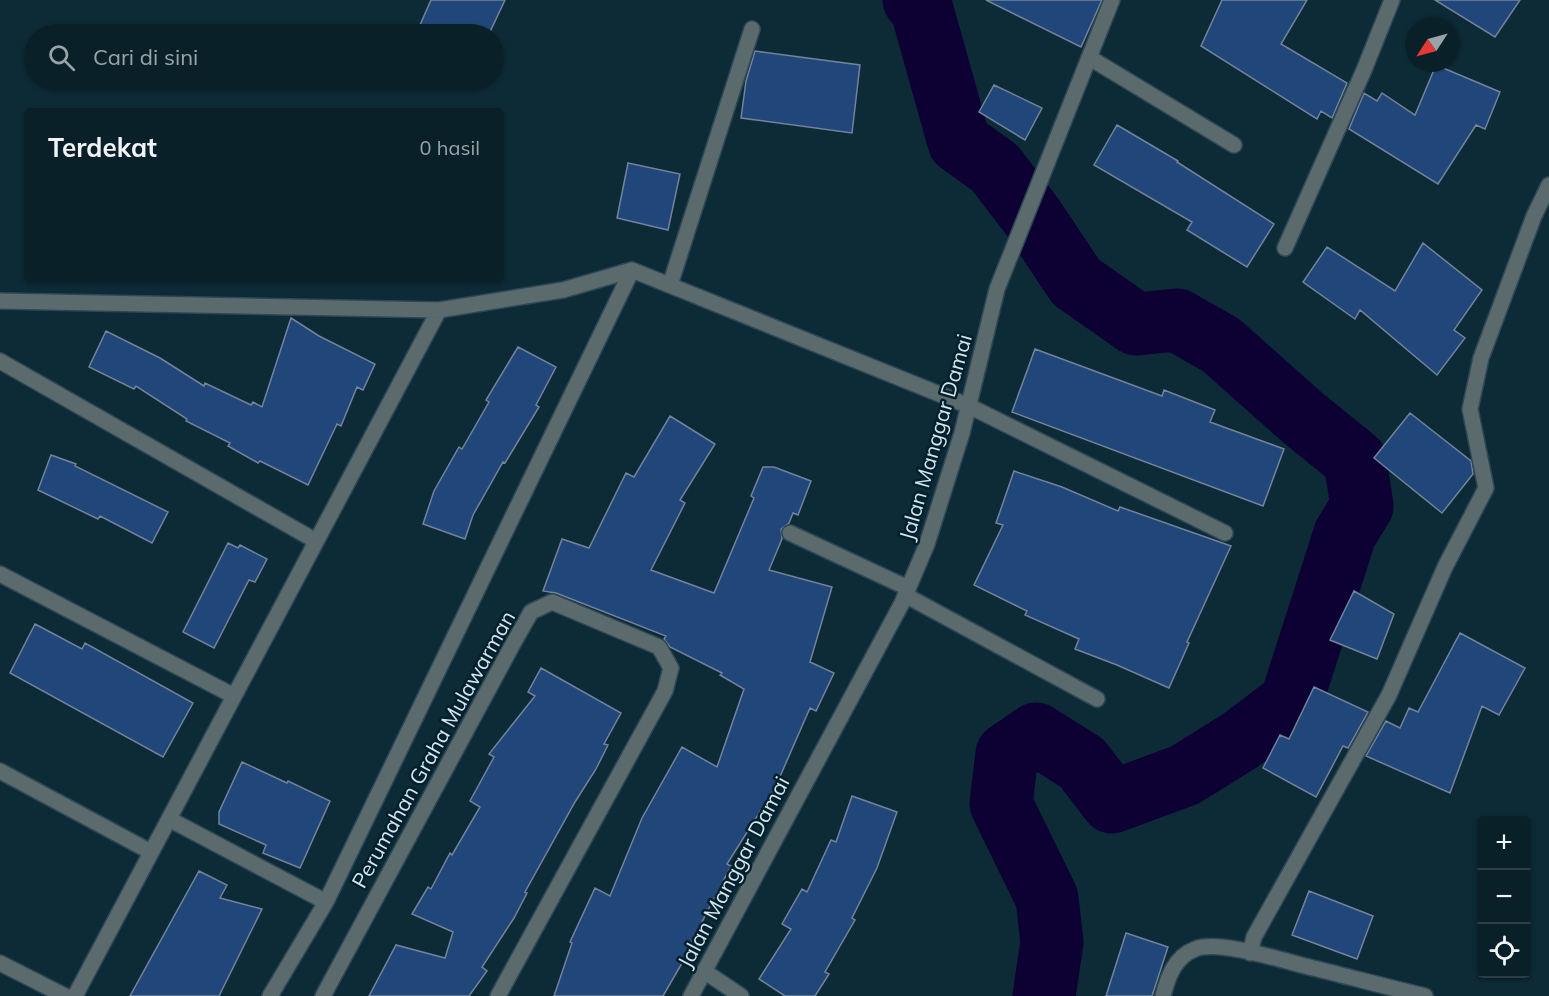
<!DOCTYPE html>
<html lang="id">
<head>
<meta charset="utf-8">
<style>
  :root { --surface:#0a2029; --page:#132831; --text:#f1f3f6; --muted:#99a3a8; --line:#2a3e46 }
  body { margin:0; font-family:Mulish,sans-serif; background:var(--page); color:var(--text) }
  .controls { position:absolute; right:18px; bottom:18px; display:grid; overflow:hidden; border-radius:6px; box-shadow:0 2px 4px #0004 }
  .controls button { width:54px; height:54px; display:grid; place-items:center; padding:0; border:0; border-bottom:2px solid var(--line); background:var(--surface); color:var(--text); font:30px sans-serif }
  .compass { position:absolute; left:1405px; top:18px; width:54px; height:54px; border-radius:50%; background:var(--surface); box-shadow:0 2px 4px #0004; rotate:234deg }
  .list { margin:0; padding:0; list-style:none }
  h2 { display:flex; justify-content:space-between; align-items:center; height:78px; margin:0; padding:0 24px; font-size:26px }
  h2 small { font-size:20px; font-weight:400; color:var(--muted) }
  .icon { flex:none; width:33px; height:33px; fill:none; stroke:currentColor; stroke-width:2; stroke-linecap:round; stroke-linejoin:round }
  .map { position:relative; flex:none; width:1549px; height:996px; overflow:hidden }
  .search { position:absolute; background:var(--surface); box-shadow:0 2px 4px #0004; left:24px; top:24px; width:480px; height:66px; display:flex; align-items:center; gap:15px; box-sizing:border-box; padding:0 21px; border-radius:33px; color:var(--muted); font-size:22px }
  .panel { position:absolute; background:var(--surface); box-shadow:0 2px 4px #0004; left:24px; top:108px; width:480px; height:174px; border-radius:6px }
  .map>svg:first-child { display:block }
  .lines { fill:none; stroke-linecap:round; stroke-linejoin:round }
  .river { stroke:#0d0033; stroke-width:63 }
  .building { fill:#214679; stroke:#72839b; stroke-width:1.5 }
  .minor-casing { stroke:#2d4854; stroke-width:18 }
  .minor { stroke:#5b6a6c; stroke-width:15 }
  .labels { text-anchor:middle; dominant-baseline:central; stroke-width:5; stroke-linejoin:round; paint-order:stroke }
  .street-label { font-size:21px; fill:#d6e6ef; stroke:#03202d }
</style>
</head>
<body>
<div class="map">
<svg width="1549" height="996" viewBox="0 0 1549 996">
  <rect width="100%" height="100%" fill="#0d2a37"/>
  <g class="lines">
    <!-- river -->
    <path class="river" d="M 914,0 L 922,10 L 959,142 L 995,168 L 1034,219 L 1076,282 L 1136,324 L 1177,320 L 1221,345 L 1303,418 L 1355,460 L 1362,506 L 1345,534 L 1291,702 L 1241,740 L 1185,775 L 1112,802 L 1082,763 L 1036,734 L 1007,754 L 1001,804 L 1047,898 L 1052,942 L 1044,996"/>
  </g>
  <!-- building -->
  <path class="building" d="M 431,0 L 505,0 L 489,34 L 416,34 Z
    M 986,0 L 1102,0 L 1081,47 Z
    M 1222,0 L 1307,0 L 1281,44 L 1347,83 L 1332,118 L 1321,111 L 1317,119 L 1201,46 Z
    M 1435,0 L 1520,0 L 1495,37 Z
    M 755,51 L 860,65 L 852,133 L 741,118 L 746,81 Z
    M 1436,65 L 1500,92 L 1485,129 L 1476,125 L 1438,184 L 1349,129 L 1364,93 L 1377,101 L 1382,93 L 1415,115 Z
    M 994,85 L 1042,108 L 1025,140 L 979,112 Z
    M 1117,125 L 1178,161 L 1177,162 L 1274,224 L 1247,267 L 1187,230 L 1192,222 L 1094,165 Z
    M 628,163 L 680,174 L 668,230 L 617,218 Z
    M 1423,243 L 1482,290 L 1454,330 L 1465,338 L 1437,375 L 1360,310 L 1355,319 L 1303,282 L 1327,247 L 1395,291 Z
    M 291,318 L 319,336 L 375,364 L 363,390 L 357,387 L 341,426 L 337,424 L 308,485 L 260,461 L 258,463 L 228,446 L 230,443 L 186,421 L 187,419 L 136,386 L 134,389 L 89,367 L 106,331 L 160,358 L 204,386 L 205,383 L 251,405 L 253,402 L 262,407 Z
    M 518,347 L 556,367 L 536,405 L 539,407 L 505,463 L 503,462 L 473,515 L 465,539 L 423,524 L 434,491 L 459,447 L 462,449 L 489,402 L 486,400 Z
    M 1035,349 L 1162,396 L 1164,390 L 1215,410 L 1210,422 L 1284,449 L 1263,506 L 1012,412 Z
    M 1410,413 L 1471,461 L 1473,474 L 1442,513 L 1374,458 Z
    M 670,416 L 715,444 L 680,500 L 685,503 L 651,570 L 714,593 L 754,498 L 751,496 L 763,467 L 774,467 L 811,481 L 798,515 L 793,513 L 789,523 L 781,529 L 782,539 L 769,570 L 832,587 L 810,662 L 834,673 L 816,711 L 810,708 L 775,788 L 727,864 L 731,866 L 690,945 L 692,946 L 663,996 L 554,996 L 572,943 L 570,942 L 595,888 L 610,896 L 642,818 L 682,747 L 717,767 L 744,689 L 720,675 L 722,673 L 670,647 L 664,639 L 666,636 L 556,593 L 543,591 L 562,539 L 589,548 L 626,473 L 634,477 Z
    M 51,455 L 76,464 L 75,466 L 168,512 L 152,543 L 100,516 L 98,519 L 38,490 Z
    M 1014,471 L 1062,487 L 1118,511 L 1120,507 L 1231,546 L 1187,642 L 1189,643 L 1169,688 L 1117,665 L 1075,649 L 1079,639 L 1025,615 L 1027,611 L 974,585 L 1003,525 L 996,523 Z
    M 228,543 L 238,548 L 240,545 L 267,559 L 255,582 L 249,580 L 214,648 L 183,632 Z
    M 1354,591 L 1394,614 L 1377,659 L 1330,640 Z
    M 35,624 L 82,649 L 85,643 L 193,703 L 163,757 L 10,673 Z
    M 1460,633 L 1525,668 L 1499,715 L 1482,706 L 1450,793 L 1366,756 L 1386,721 L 1400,728 L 1409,708 L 1418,712 Z
    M 541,668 L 621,713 L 604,744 L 608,745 L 596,769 L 575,802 L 525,892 L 527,893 L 514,918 L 482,967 L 487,971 L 469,996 L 369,996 L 396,945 L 445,958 L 453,932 L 412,914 L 428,887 L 431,889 L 450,853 L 452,855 L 480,807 L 470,801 L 494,757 L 489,754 L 535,696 L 528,692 Z
    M 1314,687 L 1368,712 L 1348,748 L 1343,746 L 1316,797 L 1263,768 L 1280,735 L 1289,739 Z
    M 242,762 L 287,783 L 288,781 L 330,801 L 300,868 L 263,853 L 266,845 L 219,824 L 219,812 Z
    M 852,796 L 897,812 L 877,868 L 852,918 L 855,920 L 825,972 L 829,974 L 815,996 L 785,996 L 759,979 L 791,929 L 782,924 L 802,889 L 807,892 L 831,840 L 836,842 Z
    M 199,871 L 227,885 L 220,898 L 262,909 L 219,996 L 130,996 Z
    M 1309,891 L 1373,916 L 1357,959 L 1292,935 Z
    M 1126,933 L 1168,947 L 1152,996 L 1106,996 Z"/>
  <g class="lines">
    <defs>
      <path id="minor" d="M 1090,58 L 1234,145
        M 1285,248 L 1364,70 L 1392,0
        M 670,285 L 752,29
        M 0,301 L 439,310 L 563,290 L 632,270 L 969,406 L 1225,533
        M 0,361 L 316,541
        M 790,533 L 908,588
        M 0,574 L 234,696
        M 905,595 L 1097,699
        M 0,771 L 151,852
        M 169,819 L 326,902
        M 1250,953 L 1254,937 L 1389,695 L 1445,567 L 1486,488 L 1470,409 L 1481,358 L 1534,216 L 1549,185
        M 0,963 L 65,996
        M 704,971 L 741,996
        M 75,996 L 439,310
        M 270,996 L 326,902 L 632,270
        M 323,996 L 514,642 L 531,612 L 552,602 L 659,647 L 671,668 L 665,691 L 498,996
        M 691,996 L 902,603 L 927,544 L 962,433 L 997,289 L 1112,0
        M 1163,996 C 1168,976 1175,957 1195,949 C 1219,939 1287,962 1313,968 C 1350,977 1387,987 1425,996"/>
    </defs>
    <!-- minor casing -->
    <use href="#minor" class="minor-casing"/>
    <!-- minor -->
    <use href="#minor" class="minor"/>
  </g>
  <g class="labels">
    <!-- street labels -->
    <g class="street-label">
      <text transform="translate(935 437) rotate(-74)">Jalan Manggar Damai</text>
      <text transform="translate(433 749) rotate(-61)">Perumahan Graha Mulawarman</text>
      <text transform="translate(733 872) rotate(-62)">Jalan Manggar Damai</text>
    </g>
  </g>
</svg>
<div class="controls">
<button>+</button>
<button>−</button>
<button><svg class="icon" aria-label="locate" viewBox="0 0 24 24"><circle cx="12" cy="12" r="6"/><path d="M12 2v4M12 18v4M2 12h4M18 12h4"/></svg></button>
</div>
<svg class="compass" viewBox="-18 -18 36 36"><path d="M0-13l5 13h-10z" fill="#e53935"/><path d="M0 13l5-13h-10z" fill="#99a3a8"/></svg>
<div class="search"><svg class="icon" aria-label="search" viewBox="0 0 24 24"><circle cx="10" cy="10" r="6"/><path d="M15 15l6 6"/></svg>Cari di sini</div>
<section class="panel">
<h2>Terdekat<small>0 hasil</small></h2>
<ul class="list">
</ul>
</section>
</div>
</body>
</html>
